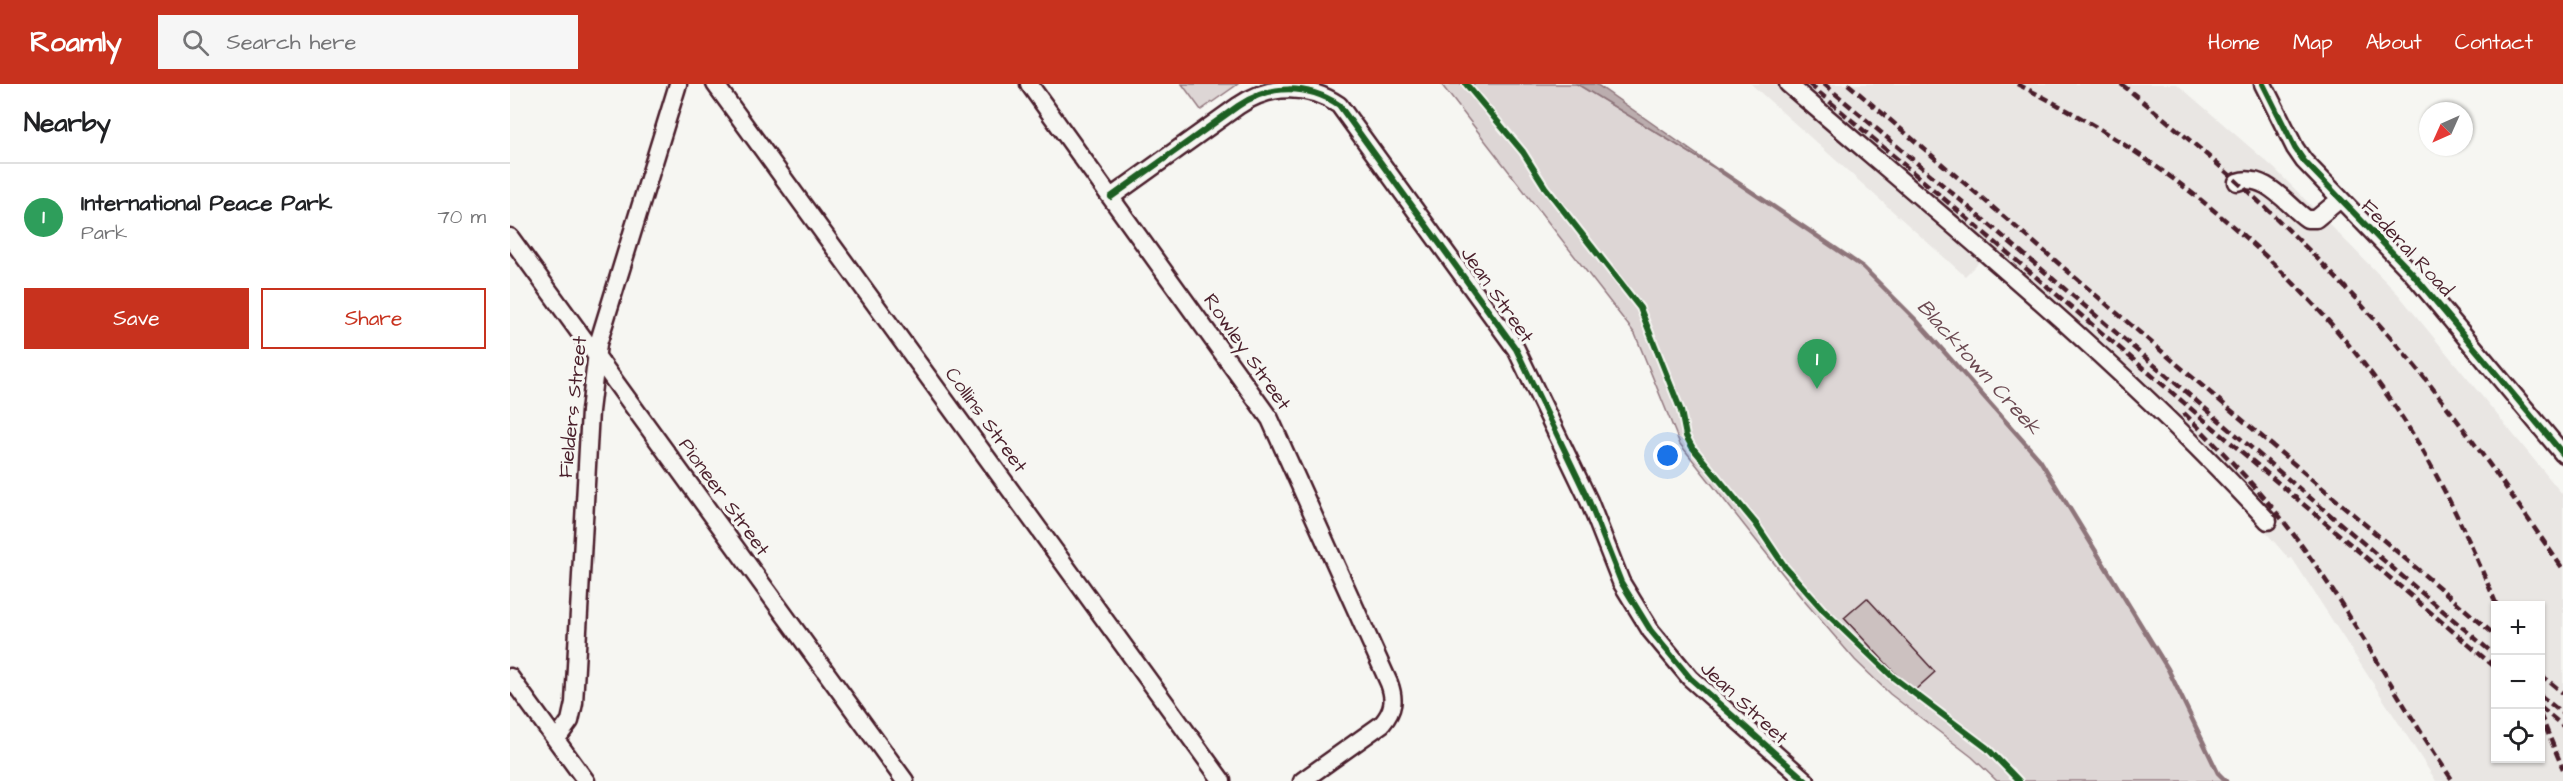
<!DOCTYPE html>
<html lang="en">
<head>
<meta charset="utf-8">
<style>
  :root { --surface:#fff; --page:#f6f6f6; --text:#202124; --muted:#757577; --line:#e0e0e0; --accent:#c8321e }
  body { margin:0; font-family:"Architects Daughter",sans-serif; background:var(--page); color:var(--text) }
  .controls { position:absolute; right:18px; bottom:18px; display:grid; overflow:hidden; border-radius:0px; box-shadow:0 2px 4px #0004 }
  .controls button { width:54px; height:54px; display:grid; place-items:center; padding:0; border:0; border-bottom:2px solid var(--line); background:var(--surface); color:var(--text); font:30px sans-serif }
  .compass { position:absolute; left:1909px; top:18px; width:54px; height:54px; border-radius:50%; background:var(--surface); box-shadow:0 2px 4px #0004; rotate:225deg }
  .you { position:absolute; left:1158px; top:372px; width:21px; height:21px; margin:-15px; border:4px solid #fff; border-radius:50%; background:#1a73e8; box-shadow:0 0 0 9px #1a73e833 }
  .badge { display:grid; place-items:center; width:39px; height:39px; border-radius:50%; background:var(--accent); color:#fff; font-size:20px; font-weight:700 }
  .pin { position:absolute; translate:-50% -50px; filter:drop-shadow(0 2px 3px #0008) }
  .pin::after { content:''; position:absolute; top:32px; width:21px; height:18px; background:inherit; clip-path:polygon(0 0,100% 0,50% 100%) }
  .list { margin:0; padding:0; list-style:none }
  h2 { display:flex; justify-content:space-between; align-items:center; height:78px; margin:0; padding:0 24px; font-size:26px }
  h2 small { font-size:20px; font-weight:400; color:var(--muted) }
  .list li { display:grid; grid-template-columns:39px 1fr auto; gap:18px; align-items:center; box-sizing:border-box; height:108px; padding:0 24px; border-top:2px solid var(--line) }
  .list b { display:block; font-size:22px; white-space:nowrap }
  .list p { margin:0; font-size:20px; white-space:nowrap; color:var(--muted) }
  .list em { font-size:20px; font-style:normal; color:var(--muted) }
  .actions { display:flex; gap:12px; padding:18px 24px }
  .actions a { flex:1; padding:14px 0; border:2px solid var(--accent); border-radius:0px; text-align:center; font-size:21px; color:var(--accent) }
  .actions .main { background:var(--accent); color:#fff }
  .icon { flex:none; width:33px; height:33px; fill:none; stroke:currentColor; stroke-width:2; stroke-linecap:round; stroke-linejoin:round }
  .map { position:relative; flex:none; width:2053px; height:697px; overflow:hidden }
  header { display:flex; align-items:center; gap:36px; box-sizing:border-box; height:84px; padding:0 30px; background:var(--accent); color:#fff }
  header strong { font-size:28px }
  nav { display:flex; gap:33px; margin-inline-start:auto; font-size:21px }
  .search { width:420px; height:54px; background:var(--page); display:flex; align-items:center; gap:15px; box-sizing:border-box; padding:0 21px; border-radius:0px; color:var(--muted); font-size:22px }
  main { display:flex }
  aside { flex:1; background:var(--surface) }
  .map>svg:first-child { display:block }
  .built { fill:#e9e6e3; fill-rule:evenodd }
  .green { fill:#ddd6d5; stroke:#947a80; stroke-width:1.5 }
  .water { fill:#bbadae; stroke:#8e747a; stroke-width:1.5 }
  .lines { fill:none; stroke-linecap:round; stroke-linejoin:round }
  .stream { stroke:#8e747a; stroke-width:4.5 }
  .building { fill:#ccc1c0; stroke:#4a1f2b; stroke-width:1.5 }
  .minor-casing { stroke:#4a1f2b; stroke-width:21 }
  .minor { stroke:#f6f6f2; stroke-width:16 }
  .rail { stroke:#4a1f2b; stroke-width:4.5; stroke-dasharray:9 4.5; stroke-linecap:butt }
  .cycleway-casing { stroke:#f6f6f2; stroke-width:10 }
  .cycleway { stroke:#1b5e20; stroke-width:6 }
  .labels { text-anchor:middle; dominant-baseline:central; stroke-width:6; stroke-linejoin:round; paint-order:stroke }
  .street-label { font-size:20px; fill:#4a1f2b; stroke:#f6f6f2 }
  .water-label { font-size:21px; font-style:italic; fill:#6c4a52; stroke:#f6f6f2 }
</style>
</head>
<body>
<header>
<strong>Roamly</strong>
<div class="search"><svg class="icon" aria-label="search" viewBox="0 0 24 24"><circle cx="10" cy="10" r="6"/><path d="M15 15l6 6"/></svg>Search here</div>
<nav><a>Home</a><a>Map</a><a>About</a><a>Contact</a></nav>
</header>
<main>
<aside>
<h2>Nearby<small></small></h2>
<ul class="list">
<li><span class="badge" style="background:#2e9e5b">1</span><div><b>International Peace Park</b><p>Park</p></div><em>70 m</em></li>
</ul>
<div class="actions"><a class="main">Save</a><a>Share</a></div>
</aside>
<div class="map">
<svg width="2053" height="697" viewBox="0 0 2053 697">
  <rect width="100%" height="100%" fill="#f6f6f2"/>
  <filter id="ink" filterUnits="userSpaceOnUse"><feTurbulence type="fractalNoise" baseFrequency=".0167" numOctaves="2"/><feDisplacementMap in="SourceGraphic" scale="12" xChannelSelector="R" yChannelSelector="G"/><feConvolveMatrix kernelMatrix="1 2 1 2 8 2 1 2 1" color-interpolation-filters="sRGB"/></filter>
  <g filter="url(#ink)">
    <!-- built -->
    <path class="built" d="M 1241,0 L 1667,0 L 1764,84 L 1888,210 L 2053,411 L 2053,697 L 1926,697 L 1782,474 L 1779,475 L 1716,402 L 1471,176 L 1455,192 ZM 1986,522 L 2030,522 L 2030,674 L 1986,674 Z"/>
    <!-- green -->
    <path class="green" d="M 672,0 L 728,0 L 691,26 Z
      M 931,0 L 1067,0 L 1213,89 L 1353,183 L 1406,236 L 1530,376 L 1658,585 L 1708,689 L 1716,697 L 1487,697 L 1462,673 L 1380,610 L 1345,576 L 1290,512 L 1170,360 L 1125,250 Z"/>
    <!-- water -->
    <path class="water" d="M 1067,0 L 1086,0 L 1213,89 Z"/>
    <g class="lines">
      <!-- stream -->
      <path class="stream" d="M 1209,86 L 1353,183 L 1406,236 L 1530,376 L 1658,585 L 1708,689 L 1716,697"/>
    </g>
    <!-- building -->
    <path class="building" d="M 1357,514 L 1425,588 L 1405,606 L 1402,606 L 1384,588 L 1334,534 Z"/>
    <g class="lines">
      <defs>
        <path id="minor" d="M 205,0 L 712,697
          M 519,0 L 760,335 L 879,599 C 885,615 884,626 872,640 L 792,697
          M 1278,0 C 1442,141 1611,278 1758,437
          M 1753,0 L 1785,64 L 1794,77 L 1902,189 L 2053,370
          M 1727,98 C 1755,88 1777,121 1797,135 L 1806,135 L 1829,116
          M 601,113 L 728,22 C 760,0 797,0 829,21 L 1006,265 L 1079,417 L 1111,498 L 1141,547 L 1180,594 L 1296,697
          M 0,153 L 395,697
          M 0,593 L 76,697
          M 46,656 L 60,637 L 64,619 L 80,327 L 88,260 L 168,0"/>
      </defs>
      <!-- minor casing -->
      <use href="#minor" class="minor-casing"/>
      <!-- minor -->
      <use href="#minor" class="minor"/>
      <!-- rail -->
      <path class="rail" d="M 1299,0 L 1986,584
        M 1314,0 L 1986,572
        M 1338,0 L 1986,552
        M 1507,0 C 1671,79 1830,218 1919,378 C 1945,425 1967,473 1987,522
        M 1611,0 C 1722,87 1828,187 1917,297 C 1965,358 2009,422 2053,485
        M 1674,329 C 1711,366 1749,405 1781,447 C 1841,527 1887,615 1943,697
        M 2030,590 L 2053,609
        M 2030,611 L 2053,630
        M 2030,623 L 2053,642
        M 2030,630 L 2053,685"/>
      <defs>
        <path id="cycleway" d="M 956,0 L 1013,68 L 1035,103 L 1130,224 L 1171,327 L 1176,352 L 1182,363 L 1246,440 L 1275,483 L 1314,527 L 1384,594 L 1477,664 L 1509,697
          M 1753,0 L 1785,64 L 1794,77 L 1902,189 L 2053,370
          M 601,113 L 728,22 C 760,0 797,0 829,21 L 1006,265 L 1079,417 L 1111,498 L 1141,547 L 1180,594 L 1296,697"/>
      </defs>
      <!-- cycleway casing -->
      <use href="#cycleway" class="cycleway-casing"/>
      <!-- cycleway -->
      <use href="#cycleway" class="cycleway"/>
    </g>
  </g>
  <g class="labels">
    <!-- street labels -->
    <g class="street-label">
      <text transform="translate(1897 164) rotate(47)">Federal Road</text>
      <text transform="translate(987 211) rotate(55)">Jean Street</text>
      <text transform="translate(737 268) rotate(55)">Rowley Street</text>
      <text transform="translate(63 323) rotate(-84)">Fielders Street</text>
      <text transform="translate(476 336) rotate(54)">Collins Street</text>
      <text transform="translate(214 413) rotate(54)">Pioneer Street</text>
      <text transform="translate(1234 619) rotate(43)">Jean Street</text>
    </g>
    <!-- water labels -->
    <g class="water-label">
      <text transform="translate(1469 283) rotate(48)">Blacktown Creek</text>
    </g>
  </g>
</svg>
<div class="controls">
<button>+</button>
<button>−</button>
<button><svg class="icon" aria-label="locate" viewBox="0 0 24 24"><circle cx="12" cy="12" r="6"/><path d="M12 2v4M12 18v4M2 12h4M18 12h4"/></svg></button>
</div>
<svg class="compass" viewBox="-18 -18 36 36"><path d="M0-13l5 13h-10z" fill="#e53935"/><path d="M0 13l5-13h-10z" fill="#757577"/></svg>
<div class="you"></div>
<div class="pin badge" style="left:1307px;top:305px;background:#2e9e5b">1</div>
</div>
</main>
</body>
</html>
